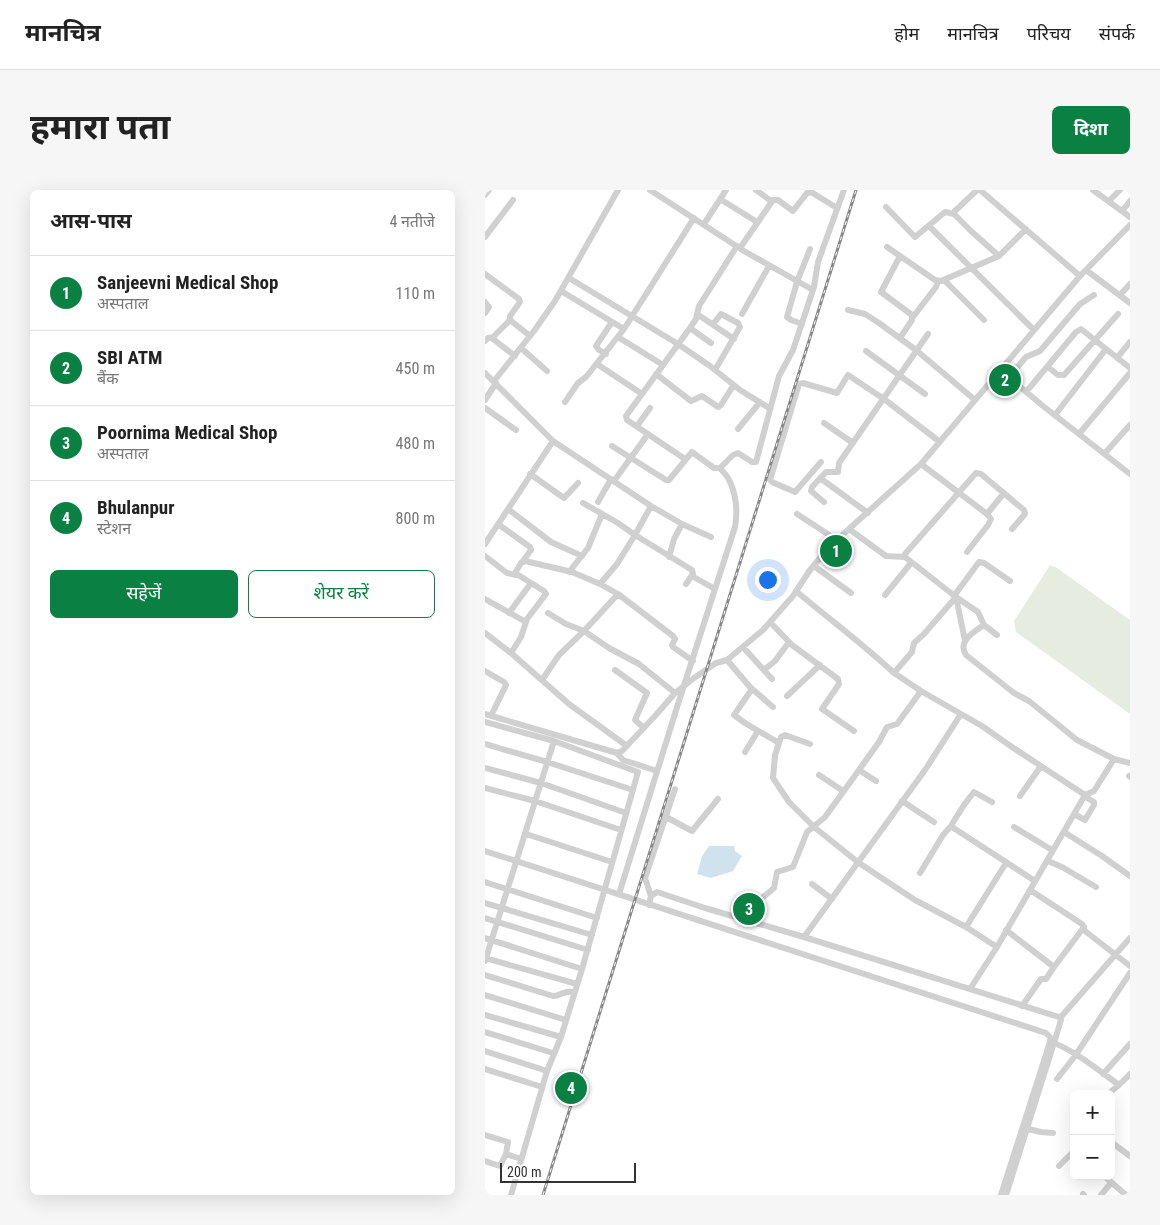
<!DOCTYPE html>
<html lang="hi">
<head>
<meta charset="utf-8">
<style>
  :root { --surface:#fff; --page:#f6f6f6; --text:#222; --muted:#767676; --line:#e0e0e0; --accent:#0b8043 }
  body { margin:0; font-family:"Roboto Condensed","Noto Sans Devanagari",sans-serif; background:var(--page); color:var(--text) }
  .controls { position:absolute; right:15px; bottom:15px; display:grid; overflow:hidden; border-radius:8px; box-shadow:0 5px 20px #0002 }
  .controls button { width:45px; height:45px; display:grid; place-items:center; padding:0; border:0; border-bottom:1px solid var(--line); background:var(--surface); color:var(--text); font:25px sans-serif }
  .scale { position:absolute; left:15px; bottom:12px; width:136px; box-sizing:border-box; padding-left:5px; border:2px solid #333; border-top:0; font-size:14px; line-height:18px; white-space:nowrap; color:#333; -webkit-text-stroke:4px #fff; paint-order:stroke }
  .you { position:absolute; left:282px; top:389px; width:18px; height:18px; margin:-12px; border:4px solid #fff; border-radius:50%; background:#1a73e8; box-shadow:0 0 0 8px #1a73e833 }
  .badge { display:grid; place-items:center; width:32px; height:32px; border-radius:50%; background:var(--accent); color:#fff; font-size:16px; font-weight:700 }
  .pin { position:absolute; translate:-50% -50%; border:2px solid #fff; box-shadow:0 1px 5px #0006 }
  .list { margin:0; padding:0; list-style:none }
  h2 { display:flex; justify-content:space-between; align-items:center; height:65px; margin:0; padding:0 20px; font-size:21px }
  h2 small { font-size:16px; font-weight:400; color:var(--muted) }
  .list li { display:grid; grid-template-columns:32px 1fr auto; gap:15px; align-items:center; box-sizing:border-box; height:75px; padding:0 20px; border-top:1px solid var(--line) }
  .list b { display:block; font-size:19px; white-space:nowrap }
  .list p { margin:0; font-size:16px; white-space:nowrap; color:var(--muted) }
  .list em { font-size:16px; font-style:normal; color:var(--muted) }
  .actions { display:flex; gap:10px; padding:15px 20px }
  .actions a { flex:1; padding:11px 0; border:1px solid var(--accent); border-radius:8px; text-align:center; font-size:18px; color:var(--accent) }
  .actions .main { background:var(--accent); color:#fff }
  .map { position:relative; flex:none; width:645px; height:1005px; overflow:hidden; border-radius:8px }
  header { display:flex; align-items:center; gap:30px; box-sizing:border-box; height:70px; padding:0 25px; background:var(--surface); border-bottom:1px solid var(--line) }
  header strong { font-size:24px }
  nav { display:flex; gap:28px; margin-inline-start:auto; font-size:18px }
  .intro { display:flex; align-items:center; justify-content:space-between; box-sizing:border-box; height:120px; padding:0 30px }
  h1 { margin:0; font-size:35px }
  .button { padding:12px 22px; border-radius:8px; background:var(--accent); color:#fff; font-size:18px; font-weight:700 }
  main { display:flex; gap:30px; padding:0 30px }
  aside { flex:1; background:var(--surface); border-radius:8px; box-shadow:0 5px 20px #0002 }
  .map>svg:first-child { display:block }
  .green { fill:#e6ecdf }
  .water { fill:#cfe2ee }
  .lines { fill:none; stroke-linecap:round; stroke-linejoin:round }
  .minor { stroke:#d0d0d0; stroke-width:6 }
  .rail-casing { stroke:#888; stroke-width:3 }
  .rail { stroke:#fff; stroke-width:1; stroke-dasharray:4; stroke-linecap:butt }
</style>
</head>
<body>
<header>
<strong>मानचित्र</strong>
<nav><a>होम</a><a>मानचित्र</a><a>परिचय</a><a>संपर्क</a></nav>
</header>
<div class="intro"><h1>हमारा पता</h1><a class="button">दिशा</a></div>
<main>
<aside>
<h2>आस-पास<small>4 नतीजे</small></h2>
<ul class="list">
<li><span class="badge">1</span><div><b>Sanjeevni Medical Shop</b><p>अस्पताल</p></div><em>110 m</em></li>
<li><span class="badge">2</span><div><b>SBI ATM</b><p>बैंक</p></div><em>450 m</em></li>
<li><span class="badge">3</span><div><b>Poornima Medical Shop</b><p>अस्पताल</p></div><em>480 m</em></li>
<li><span class="badge">4</span><div><b>Bhulanpur</b><p>स्टेशन</p></div><em>800 m</em></li>
</ul>
<div class="actions"><a class="main">सहेजें</a><a>शेयर करें</a></div>
</aside>
<div class="map">
<svg width="645" height="1005" viewBox="0 0 645 1005">
  <rect width="100%" height="100%" fill="#fff"/>
  <!-- green -->
  <path class="green" d="M 565,375 L 572,378 L 645,430 L 645,524 L 531,442 L 529,431 Z"/>
  <!-- water -->
  <path class="water" d="M 224,656 L 249,656 L 250,661 L 257,666 L 248,681 L 226,688 L 212,684 L 217,666 Z"/>
  <g class="lines">
    <!-- minor -->
    <path class="minor" d="M 165,0 L 259,61 L 328,100
      M 271,0 L 286,11
      M 492,0 L 470,21 L 469,24 L 486,41 L 514,66
      M 495,0 L 595,86
      M 608,0 L 645,27
      M 0,5 L 4,0
      M 235,9 L 272,32
      M 624,11 L 635,0
      M 401,17 L 430,47 L 460,22 L 469,24
      M 637,21 L 645,11
      M 219,34 L 241,0
      M 444,36 L 549,140
      M 0,47 L 28,10
      M 402,57 L 450,90 L 456,91 L 514,66 L 541,39
      M 255,58 L 288,10 L 293,10 L 308,21 L 322,3 L 326,2 L 352,18
      M 601,80 L 645,113
      M 0,84 L 34,109 L 35,112 L 25,126 L 25,130 L 45,146
      M 84,88 L 193,154 L 225,176 L 255,200 L 284,218
      M 459,90 L 499,130
      M 76,101 L 139,139
      M 635,105 L 645,94
      M 0,112 L 4,117 L 0,123
      M 363,120 L 380,124 L 394,133 L 431,160 L 490,210
      M 212,124 L 249,149
      M 257,124 L 284,76
      M 428,127 L 451,97 L 453,91
      M 25,130 L 10,145 L 8,149 L 30,166
      M 228,134 L 236,124 L 253,133 L 255,137 L 230,180
      M 317,134 L 306,130 L 302,127 L 312,92 L 325,59
      M 205,138 L 226,153
      M 133,147 L 178,175
      M 415,148 L 427,130 L 427,125 L 396,102 L 415,66
      M 0,151 L 3,148 L 9,147
      M 36,158 L 62,181
      M 381,161 L 440,204
      M 121,164 L 114,160 L 111,156 L 127,132
      M 632,168 L 645,152
      M 112,174 L 157,204
      M 563,177 L 573,185 L 579,185 L 633,124
      M 515,180 L 558,216 L 645,284
      M 0,183 L 68,251 L 0,354
      M 171,184 L 206,211 L 217,206 L 233,217 L 236,215 L 248,196
      M 524,187 L 541,167 L 555,161 L 595,114 L 609,105
      M 9,191 L 49,141 L 70,111 L 133,0
      M 541,202 L 591,142 L 596,139 L 645,178
      M 0,210 L 11,193
      M 80,212 L 93,193 L 101,187 L 139,139 L 209,28
      M 0,218 L 31,240
      M 570,225 L 621,159
      M 339,233 L 368,253
      M 152,236 L 165,218
      M 253,239 L 275,212
      M 594,244 L 645,183
      M 68,251 L 166,316
      M 127,256 L 181,290 L 184,290 L 207,262 L 229,278 L 235,278
      M 620,263 L 645,235
      M 200,269 L 142,230 L 141,226 L 205,138 L 211,129 L 214,116 L 252,56
      M 336,272 L 310,302 L 287,292 L 285,290 L 314,194 L 318,193 L 352,203 L 363,185 L 399,209 L 455,252
      M 436,274 L 502,324 L 506,329 L 503,335 L 482,362
      M 45,284 L 79,308 L 93,293
      M 335,288 L 383,323
      M 129,291 L 163,244
      M 113,312 L 126,289
      M 339,312 L 326,301 L 327,297 L 341,282 L 353,282 L 354,273 L 443,144
      M 98,313 L 133,333 L 150,345 L 166,316 L 197,334 L 189,349 L 184,367
      M 23,319 L 66,352 L 97,366
      M 312,324 L 352,350
      M 502,324 L 519,303
      M 13,334 L 45,357 L 46,360 L 38,371
      M 197,334 L 226,347
      M 364,339 L 401,366 L 420,367
      M 0,366 L 22,383 L 31,385
      M 329,376 L 366,403
      M 84,382 L 103,358 L 117,324
      M 207,386 L 230,399
      M 115,394 L 132,374 L 150,345 L 207,380 L 208,384 L 201,394
      M 311,401 C 344,429 378,454 409,483
      M 400,405 L 426,373
      M 469,406 L 494,372 L 499,373 L 525,391
      M 471,407 L 480,451
      M 0,409 L 41,432
      M 24,423 L 46,393
      M 63,423 L 81,434 L 99,441 L 124,458 L 154,474 L 190,503
      M 285,432 L 307,455 L 353,489 L 354,494 L 337,519 L 369,541
      M 499,435 C 489,442 472,451 481,465 L 529,503 L 544,511 L 592,550 L 629,569 L 645,573
      M 0,443 L 26,463 L 84,514 L 142,556
      M 512,445 L 499,435 L 493,422 L 471,407 L 420,367 L 420,364 L 491,283 L 496,284 L 539,320 L 540,324 L 527,339
      M 258,457 L 287,489
      M 26,463 L 36,447 L 42,429 L 61,404 L 59,401 L 30,383 L 36,373 L 40,371 L 87,382 L 115,394 L 133,404 L 188,446 L 190,449 L 187,455 L 188,457 L 208,471
      M 242,470 L 265,497 L 288,517
      M 130,480 L 162,503 L 150,530 L 159,538
      M 279,480 L 290,471 L 304,452
      M 0,481 L 19,492 L 21,495 L 6,526
      M 57,490 L 74,465 L 99,441 L 133,404
      M 267,499 L 249,525 L 260,533 L 294,553
      M 302,506 L 335,475
      M 0,524 L 132,563 L 137,561 L 170,526 L 190,503 L 209,488 L 231,473 L 242,470 L 278,440 L 308,406 L 325,380 L 345,356 L 436,274 L 595,86 L 645,35
      M 476,524 L 497,536 L 527,557 L 600,605
      M 0,532 L 69,551 L 153,582 L 97,779 L 76,847 L 62,881 L 26,1005
      M 0,554 L 62,572 L 148,600
      M 325,554 L 300,545 L 296,547 L 290,565 L 288,588 L 304,612 L 329,637 L 374,673 L 430,710 L 481,737 L 512,757
      M 260,562 L 273,541
      M 132,563 L 138,570 L 172,581
      M 0,578 L 56,593 L 141,623
      M 374,580 L 394,552 L 402,537 L 412,534 L 436,501
      M 334,585 L 358,601
      M 644,586 L 645,587
      M 0,598 L 50,611 L 136,640
      M 535,606 L 556,576
      M 417,611 L 449,632
      M 507,612 L 489,602 L 479,615 L 467,634 L 467,637 L 550,691
      M 589,624 L 600,630 L 609,615 L 609,612 L 599,606
      M 181,627 L 207,641 L 233,609
      M 529,637 L 567,660
      M 579,642 L 617,666 L 645,686
      M 41,644 L 127,672
      M 0,661 L 561,843 L 565,847 L 565,852 L 516,1005
      M 563,671 L 577,677 L 611,697
      M 435,683 L 458,645 L 467,635
      M 0,692 L 112,728
      M 327,694 L 347,709
      M 545,700 L 597,734 L 600,741 L 645,776
      M 134,704 L 193,514 L 250,337 C 253,321 251,302 243,288 C 241,284 237,281 235,278 L 248,265 L 253,263 L 267,272 L 271,272 L 294,186 L 308,160 L 329,97 L 333,72 L 359,0
      M 166,706 L 160,688 L 190,599
      M 0,713 L 107,745
      M 164,715 L 166,706 L 172,702 L 220,718 L 319,747 L 574,827 L 576,830 L 569,853 L 521,1005
      M 0,728 L 103,760
      M 259,730 L 270,714 L 289,698 L 292,682 L 308,677 L 322,642 L 340,627 L 374,580 L 391,591
      M 481,737 L 521,673
      M 521,740 L 569,777 L 561,789 L 556,789 L 537,816
      M 319,747 L 440,580 L 476,524 L 436,501 L 409,483 L 427,462 L 429,453 L 439,444 L 471,407
      M 0,748 L 97,779
      M 0,768 L 92,794
      M 0,771 L 69,551
      M 569,777 L 599,737
      M 0,785 L 68,806 C 77,806 77,800 89,802
      M 485,799 L 512,757 L 600,605 L 609,601 L 629,569
      M 0,805 L 81,830
      M 0,825 L 76,847
      M 575,828 L 645,748
      M 0,842 L 68,863
      M 566,852 C 586,858 616,882 634,895 L 645,884
      M 0,861 L 62,881
      M 0,879 L 57,897
      M 618,884 L 645,854
      M 572,889 L 590,866 L 645,783
      M 623,904 L 634,895
      M 543,939 L 556,942 L 568,943
      M 0,945 L 23,952 L 21,964
      M 626,952 L 645,966
      M 0,971 L 15,976 L 21,964 L 36,969
      M 574,976 L 587,963 L 589,963
      M 619,986 L 641,1005
      M 598,1004 L 599,1005
      M 616,1005 L 626,993"/>
    <defs>
      <path id="rail" d="M 58,1005 L 371,0"/>
    </defs>
    <!-- rail casing -->
    <use href="#rail" class="rail-casing"/>
    <!-- rail -->
    <use href="#rail" class="rail"/>
  </g>
</svg>
<div class="controls">
<button>+</button>
<button>−</button>
</div>
<div class="scale">200 m</div>
<div class="you"></div>
<div class="pin badge" style="left:351px;top:361px">1</div>
<div class="pin badge" style="left:520px;top:190px">2</div>
<div class="pin badge" style="left:264px;top:719px">3</div>
<div class="pin badge" style="left:86px;top:898px">4</div>
</div>
</main>
</body>
</html>
